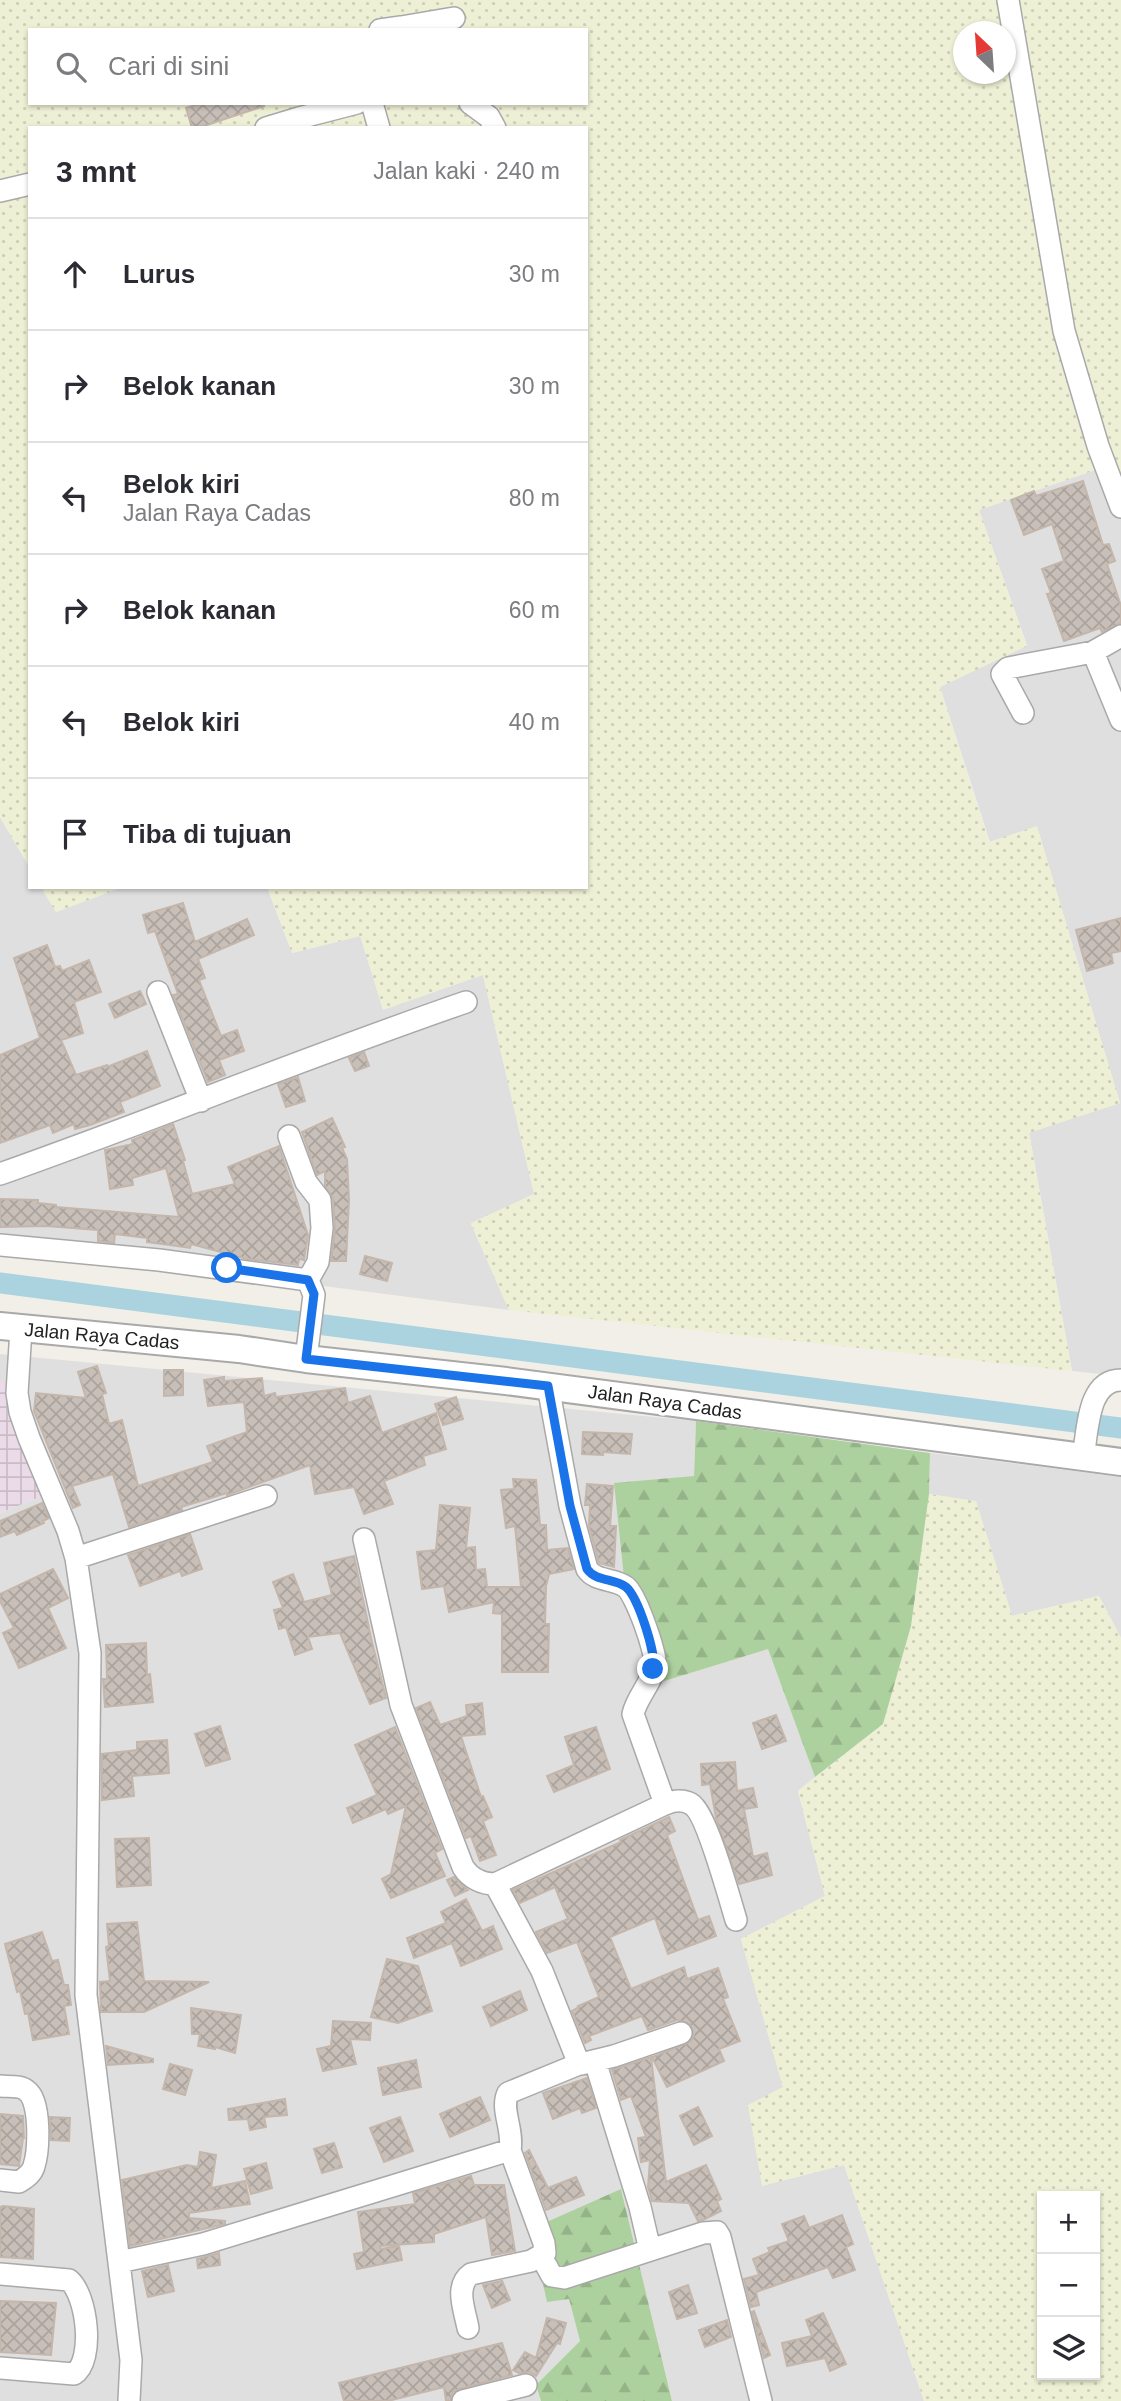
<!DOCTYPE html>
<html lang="id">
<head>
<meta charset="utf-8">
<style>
  :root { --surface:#fff; --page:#f7f7f7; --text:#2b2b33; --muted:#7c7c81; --line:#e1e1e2 }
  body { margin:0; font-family:Arial,sans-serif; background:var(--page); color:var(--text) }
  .controls { position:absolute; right:21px; bottom:21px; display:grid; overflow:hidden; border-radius:0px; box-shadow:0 2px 5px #0004 }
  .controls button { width:63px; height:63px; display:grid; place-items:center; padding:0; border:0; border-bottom:2px solid var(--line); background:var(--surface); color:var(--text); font:35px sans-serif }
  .compass { position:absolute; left:953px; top:21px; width:63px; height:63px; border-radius:50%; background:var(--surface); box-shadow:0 2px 5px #0004; rotate:335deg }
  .stop { position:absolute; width:21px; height:21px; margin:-16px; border:5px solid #1a73e8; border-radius:50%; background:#fff }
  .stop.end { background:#1a73e8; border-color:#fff; box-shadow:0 2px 7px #0008 }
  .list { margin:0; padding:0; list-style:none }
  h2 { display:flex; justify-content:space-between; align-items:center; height:91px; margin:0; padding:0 28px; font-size:30px }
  h2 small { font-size:23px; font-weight:400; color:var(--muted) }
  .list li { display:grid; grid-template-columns:46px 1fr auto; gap:21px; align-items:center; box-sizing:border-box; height:112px; padding:0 28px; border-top:2px solid var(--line) }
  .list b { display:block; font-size:26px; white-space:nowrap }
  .list p { margin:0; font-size:23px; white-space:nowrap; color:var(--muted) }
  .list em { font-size:23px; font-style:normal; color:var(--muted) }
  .icon { flex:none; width:38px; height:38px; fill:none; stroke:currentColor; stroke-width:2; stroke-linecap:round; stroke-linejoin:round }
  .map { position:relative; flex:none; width:1121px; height:2401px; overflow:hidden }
  .search { position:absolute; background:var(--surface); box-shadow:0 2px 5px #0004; left:28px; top:28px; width:560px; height:77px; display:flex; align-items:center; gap:18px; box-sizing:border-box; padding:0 24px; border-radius:0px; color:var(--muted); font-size:26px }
  .panel { position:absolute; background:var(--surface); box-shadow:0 2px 5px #0004; left:28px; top:126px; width:560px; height:763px; border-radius:0px }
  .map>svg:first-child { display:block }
  .residential { fill:#e0dfdf }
  .industrial { fill:url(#industrial-grid) }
  .farmland { fill:url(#farmland-dots); fill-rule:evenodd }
  .forest { fill:url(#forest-firs) }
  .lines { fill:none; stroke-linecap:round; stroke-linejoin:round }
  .canal { stroke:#aad3df; stroke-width:21 }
  .building { fill:url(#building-cross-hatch); stroke:#c4b6ab; stroke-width:2 }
  .minor-casing { stroke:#a9a9a9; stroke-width:24 }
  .tertiary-casing { stroke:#a9a9a9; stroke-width:30 }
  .minor { stroke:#fff; stroke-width:21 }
  .tertiary { stroke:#fff; stroke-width:26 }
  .route { stroke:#1a73e8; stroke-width:9 }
  .labels { text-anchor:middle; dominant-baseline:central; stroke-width:7; stroke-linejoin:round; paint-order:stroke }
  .street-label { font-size:19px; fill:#222; stroke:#fff }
</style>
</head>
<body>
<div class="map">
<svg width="1121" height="2401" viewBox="0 0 1121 2401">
  <defs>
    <pattern id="industrial-grid" width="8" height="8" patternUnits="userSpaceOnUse" patternTransform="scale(1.75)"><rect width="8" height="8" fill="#ebdbe8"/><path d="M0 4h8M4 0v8" fill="none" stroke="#c9bcc7"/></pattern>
    <pattern id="farmland-dots" width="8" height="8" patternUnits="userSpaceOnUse" patternTransform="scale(1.75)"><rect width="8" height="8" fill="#eef0d5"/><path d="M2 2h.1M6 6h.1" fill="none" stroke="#ccceb7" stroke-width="1.8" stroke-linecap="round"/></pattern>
    <pattern id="forest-firs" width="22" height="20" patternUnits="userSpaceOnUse" patternTransform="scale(1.75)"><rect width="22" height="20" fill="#add19e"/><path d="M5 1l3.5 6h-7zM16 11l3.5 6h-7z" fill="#95b388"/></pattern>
    <pattern id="building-cross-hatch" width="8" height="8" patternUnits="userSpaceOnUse" patternTransform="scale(1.75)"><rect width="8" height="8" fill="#c7bfb8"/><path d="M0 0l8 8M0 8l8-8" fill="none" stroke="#aba49e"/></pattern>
  </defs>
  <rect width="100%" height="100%" fill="#f2efe9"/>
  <!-- residential -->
  <path class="residential" d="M 1104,467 L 1121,507 L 1121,1376 L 1072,1371 L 1029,1132 L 1120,1103 L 1037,827 L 990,842 L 940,687 L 1027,645 L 979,510 Z
    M 0,817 L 30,868 L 30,887 L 41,887 L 56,912 L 123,887 L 267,887 L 292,953 L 360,936 L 483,975 L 534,1194 L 471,1224 L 509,1310 L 0,1244 Z
    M 0,1354 L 696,1421 L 694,1476 L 659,1683 L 768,1648 L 815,1777 L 798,1791 L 825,1896 L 741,1939 L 783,2087 L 763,2185 L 844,2165 L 924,2401 L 672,2401 L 621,2189 L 547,2301 L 569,2299 L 580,2341 L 536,2385 L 541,2401 L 0,2401 L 0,1513 L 45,1495 L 10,1381 L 0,1381 Z
    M 930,1453 L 1121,1477 L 1121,1638 L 1099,1596 L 1012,1616 L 976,1502 L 929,1494 Z"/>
  <!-- industrial -->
  <path class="industrial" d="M 10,1380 L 45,1495 L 0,1513 L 0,1381 Z"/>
  <!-- farmland -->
  <path class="farmland" d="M 0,0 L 1121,0 L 1121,507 L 1104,467 L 979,510 L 1027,646 L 940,687 L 989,842 L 1037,826 L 1120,1103 L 1029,1133 L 1072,1371 L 509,1310 L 471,1223 L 534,1194 L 483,975 L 383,1010 L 360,936 L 292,953 L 267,887 L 586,887 L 586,128 L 30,128 L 30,868 L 0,817 ZM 30,30 L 586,30 L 586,103 L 30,103 ZM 964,32 L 1006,32 L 1006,74 L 964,74 Z
    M 41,887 L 123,887 L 56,912 Z
    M 929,1494 L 976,1501 L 1012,1616 L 1099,1596 L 1121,1638 L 1121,2401 L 924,2401 L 844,2165 L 762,2186 L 748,2105 L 783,2087 L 741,1939 L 825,1896 L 798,1791 L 883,1724 L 911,1626 ZM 1042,2196 L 1095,2196 L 1095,2375 L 1042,2375 Z"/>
  <!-- forest -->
  <path class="forest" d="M 696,1421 L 930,1453 L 929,1494 L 911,1626 L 883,1724 L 815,1777 L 768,1649 L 658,1683 L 626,1596 L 614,1483 L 694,1476 Z
    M 621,2189 L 672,2401 L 541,2401 L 536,2385 L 580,2341 L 569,2299 L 547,2302 L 531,2229 Z"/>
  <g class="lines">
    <!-- canal -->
    <path class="canal" d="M 0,1283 L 1121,1428"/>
  </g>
  <!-- building -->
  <path class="building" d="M 202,103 L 263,103 L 264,106 L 198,128 L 192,128 L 186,108 Z
    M 1083,481 L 1103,545 L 1109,544 L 1115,561 L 1107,564 L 1121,606 L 1121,623 L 1102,632 L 1100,628 L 1064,641 L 1047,594 L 1051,593 L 1042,569 L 1064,561 L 1052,524 L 1024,535 L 1011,500 L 1034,491 L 1036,496 Z
    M 183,903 L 195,942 L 247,919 L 254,935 L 198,959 L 205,978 L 199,980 L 221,1036 L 237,1030 L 244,1051 L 219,1060 L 225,1075 L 208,1082 L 173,995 L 178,994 L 155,931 L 148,933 L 143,915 Z
    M 1121,918 L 1121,951 L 1111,953 L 1113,963 L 1087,971 L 1076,930 Z
    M 47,945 L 55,967 L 60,966 L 62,971 L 89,960 L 101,992 L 74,1002 L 83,1033 L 61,1040 L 76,1075 L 107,1065 L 107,1067 L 147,1051 L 160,1086 L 120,1102 L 124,1112 L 90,1125 L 75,1129 L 74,1124 L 53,1133 L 50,1125 L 0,1143 L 0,1055 L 40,1038 L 14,958 Z
    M 140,991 L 146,1004 L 115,1018 L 109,1004 Z
    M 364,1052 L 369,1066 L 355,1071 L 349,1058 Z
    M 298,1077 L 305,1101 L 286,1107 L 278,1084 Z
    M 332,1118 L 345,1147 L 342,1148 L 347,1159 L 349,1200 L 346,1261 L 331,1261 L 335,1229 L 333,1199 L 325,1186 L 325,1171 L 317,1175 L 302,1132 Z
    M 173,1124 L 185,1160 L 183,1161 L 192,1194 L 235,1184 L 228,1167 L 279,1146 L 308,1235 L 304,1260 L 299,1259 L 298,1265 L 247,1259 L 191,1244 L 190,1248 L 170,1245 L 147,1242 L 147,1238 L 115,1234 L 114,1243 L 98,1241 L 98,1230 L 46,1226 L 0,1227 L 0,1199 L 38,1200 L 38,1203 L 56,1205 L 56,1207 L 179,1217 L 166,1168 L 132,1178 L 133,1185 L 110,1189 L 105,1150 L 133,1144 L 132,1140 Z
    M 365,1256 L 392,1263 L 387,1281 L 360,1274 Z
    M 97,1366 L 106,1393 L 102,1394 L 109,1424 L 122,1420 L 138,1486 L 213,1462 L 207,1446 L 247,1432 L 244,1402 L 208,1406 L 204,1380 L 224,1377 L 224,1381 L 262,1378 L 264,1396 L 275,1393 L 276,1397 L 345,1388 L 348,1403 L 370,1396 L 382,1433 L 436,1413 L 446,1449 L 423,1456 L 425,1465 L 384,1481 L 393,1504 L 364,1514 L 354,1487 L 315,1494 L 310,1465 L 227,1495 L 227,1493 L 181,1507 L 182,1510 L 129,1527 L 113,1474 L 72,1486 L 80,1505 L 73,1508 L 34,1411 L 36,1393 L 86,1398 L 78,1372 Z
    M 164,1370 L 183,1370 L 183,1395 L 164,1396 Z
    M 456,1397 L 463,1419 L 443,1425 L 435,1404 Z
    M 583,1432 L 632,1434 L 630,1454 L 603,1452 L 603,1455 L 582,1454 Z
    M 513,1479 L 536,1480 L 540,1525 L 546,1525 L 547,1550 L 568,1548 L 574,1569 L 549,1574 L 546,1586 L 545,1624 L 549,1624 L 548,1672 L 502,1672 L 502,1614 L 493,1613 L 494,1602 L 449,1612 L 444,1586 L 422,1589 L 417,1552 L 436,1550 L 440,1505 L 470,1508 L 466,1548 L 475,1547 L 476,1570 L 485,1569 L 487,1587 L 521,1587 L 515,1526 L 506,1528 L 501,1490 L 514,1489 Z
    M 587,1484 L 613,1486 L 610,1526 L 616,1526 L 614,1567 L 599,1563 L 589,1526 L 590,1505 L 585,1505 Z
    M 42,1503 L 49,1518 L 43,1521 L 44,1523 L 17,1535 L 15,1531 L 0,1537 L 0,1521 Z
    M 190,1534 L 202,1569 L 182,1576 L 180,1571 L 140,1586 L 128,1555 Z
    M 354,1556 L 371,1638 L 386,1698 L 370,1704 L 340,1633 L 308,1637 L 312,1649 L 295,1655 L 286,1627 L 279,1629 L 274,1610 L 283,1608 L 273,1582 L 293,1574 L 304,1602 L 332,1595 L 324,1563 Z
    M 53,1569 L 68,1598 L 48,1608 L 66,1648 L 19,1668 L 3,1633 L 14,1628 L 0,1601 L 0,1594 Z
    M 146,1643 L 147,1675 L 150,1674 L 153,1702 L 105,1707 L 103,1679 L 107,1679 L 106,1645 Z
    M 430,1702 L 440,1725 L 467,1716 L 466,1705 L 482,1703 L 485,1734 L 461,1736 L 481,1797 L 483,1796 L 492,1817 L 483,1821 L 496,1855 L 480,1861 L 471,1836 L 466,1838 L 416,1708 Z
    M 776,1715 L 786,1741 L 762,1749 L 753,1723 Z
    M 220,1726 L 230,1759 L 206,1766 L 195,1734 Z
    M 395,1727 L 442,1849 L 435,1853 L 445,1876 L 391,1898 L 382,1879 L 391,1874 L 406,1806 L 388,1814 L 386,1809 L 353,1823 L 347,1808 L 377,1795 L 355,1745 Z
    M 596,1727 L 610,1769 L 554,1792 L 547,1776 L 574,1765 L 565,1737 Z
    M 167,1740 L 169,1773 L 132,1776 L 134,1796 L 102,1800 L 102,1754 L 137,1750 L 137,1742 Z
    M 735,1762 L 737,1791 L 753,1788 L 757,1807 L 744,1809 L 753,1857 L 767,1853 L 772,1875 L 739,1884 L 716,1818 L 710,1784 L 702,1785 L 701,1764 Z
    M 669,1817 L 675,1831 L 667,1835 L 698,1920 L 709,1916 L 716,1936 L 668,1954 L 655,1918 L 610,1937 L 631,1989 L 684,1967 L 687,1979 L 718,1968 L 728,1997 L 723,1999 L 740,2041 L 719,2049 L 724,2061 L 667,2087 L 652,2057 L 690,2042 L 694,2035 L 690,2024 L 677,2020 L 648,2030 L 642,2016 L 589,2036 L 591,2040 L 585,2043 L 572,2011 L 579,2007 L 578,2006 L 599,1997 L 577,1942 L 547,1953 L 536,1932 L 568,1919 L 555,1887 L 520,1903 L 513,1890 L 621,1842 L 620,1840 Z
    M 149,1838 L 151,1885 L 117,1887 L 115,1839 Z
    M 454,1877 L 468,1890 L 455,1896 L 447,1880 Z
    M 466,1899 L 482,1931 L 493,1926 L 502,1949 L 461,1966 L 452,1943 L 414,1958 L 407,1938 L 446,1923 L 441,1912 Z
    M 137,1922 L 144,1981 L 209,1982 L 144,2012 L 101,2012 L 100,1982 L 110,1981 L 106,1947 L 109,1946 L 107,1924 Z
    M 42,1932 L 52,1961 L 58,1960 L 64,1985 L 68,1985 L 71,2005 L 64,2006 L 69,2034 L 33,2040 L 28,2013 L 25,2014 L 20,1991 L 17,1992 L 5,1944 Z
    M 387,1959 L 418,1966 L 432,2011 L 398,2023 L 371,2017 Z
    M 520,1991 L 527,2010 L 491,2026 L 483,2007 Z
    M 191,2008 L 241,2015 L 235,2053 L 215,2047 L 215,2049 L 198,2046 L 200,2034 L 192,2034 Z
    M 333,2021 L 371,2023 L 370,2040 L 350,2039 L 356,2064 L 323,2071 L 317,2049 L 331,2046 Z
    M 106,2046 L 153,2059 L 153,2062 L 108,2065 Z
    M 651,2057 L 666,2182 L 706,2165 L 721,2199 L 717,2201 L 721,2211 L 703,2220 L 698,2221 L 689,2203 L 652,2201 L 648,2187 L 650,2160 L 641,2162 L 638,2138 L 646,2137 L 631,2096 L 621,2100 L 612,2070 Z
    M 416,2060 L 421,2087 L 383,2095 L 378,2068 Z
    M 170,2064 L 192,2070 L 185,2095 L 163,2089 Z
    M 587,2078 L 596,2108 L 582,2113 L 580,2108 L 553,2119 L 543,2093 Z
    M 480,2097 L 490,2120 L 450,2137 L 440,2114 Z
    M 285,2099 L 287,2115 L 264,2117 L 266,2127 L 250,2130 L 248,2119 L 229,2120 L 228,2109 Z
    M 698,2107 L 712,2136 L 694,2145 L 680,2116 Z
    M 0,2114 L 23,2116 L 24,2138 L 23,2138 L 19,2166 L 0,2164 Z
    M 50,2117 L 70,2118 L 69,2141 L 51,2140 Z
    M 400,2117 L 413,2151 L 384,2162 L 370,2128 Z
    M 334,2143 L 342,2167 L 322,2173 L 314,2149 Z
    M 529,2150 L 548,2188 L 576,2177 L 584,2195 L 546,2210 L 525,2153 Z
    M 200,2152 L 216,2155 L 211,2188 L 245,2181 L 250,2204 L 189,2213 L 189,2218 L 225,2221 L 225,2224 L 130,2246 L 122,2180 L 187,2165 L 198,2167 Z
    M 266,2163 L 272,2188 L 251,2194 L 244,2169 Z
    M 471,2176 L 474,2185 L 504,2185 L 515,2251 L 492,2255 L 486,2217 L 434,2234 L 434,2242 L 380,2246 L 381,2249 L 399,2246 L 402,2260 L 357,2269 L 354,2254 L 364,2252 L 358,2212 L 415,2204 L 413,2193 Z
    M 3,2206 L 34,2209 L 33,2259 L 0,2257 L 0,2207 Z
    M 842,2215 L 853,2244 L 846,2247 L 855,2270 L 833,2278 L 828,2267 L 756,2292 L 759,2305 L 751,2307 L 744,2279 L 759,2275 L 753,2259 L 770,2252 L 768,2248 L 789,2241 L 782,2224 L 804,2216 L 809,2228 Z
    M 219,2253 L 220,2265 L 198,2268 L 197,2259 Z
    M 168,2265 L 174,2291 L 148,2297 L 142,2271 Z
    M 502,2281 L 510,2300 L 492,2308 L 483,2285 Z
    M 688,2285 L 697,2313 L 677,2319 L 669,2292 Z
    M 0,2301 L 56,2303 L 51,2355 L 0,2352 Z
    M 754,2311 L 770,2355 L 764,2358 L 752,2312 Z
    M 823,2313 L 846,2364 L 830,2371 L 825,2358 L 787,2366 L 782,2343 L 812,2336 L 806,2320 Z
    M 547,2318 L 566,2323 L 560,2344 L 557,2343 L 536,2376 L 529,2372 L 519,2373 L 513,2370 L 525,2352 L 536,2358 Z
    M 727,2320 L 731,2337 L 705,2347 L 699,2330 Z
    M 502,2343 L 512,2375 L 459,2389 L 453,2392 L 450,2401 L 446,2401 L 444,2387 L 388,2401 L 344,2401 L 339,2383 Z"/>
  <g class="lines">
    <defs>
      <path id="minor" d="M 1008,0 L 1064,331 L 1098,446 L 1121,507
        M 380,30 L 401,27
        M 402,30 L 401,27 L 454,18
        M 372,103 L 379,128
        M 470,103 L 489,117 L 495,128
        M 299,118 L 357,103
        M 266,128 L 299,118 L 301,128
        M 0,191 L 30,184
        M 1121,636 L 1093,652 L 1121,720
        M 1023,713 L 1002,674 L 1008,668 L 1093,652
        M 158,992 L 201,1101
        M 289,1136 L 306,1182 L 320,1200 L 322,1228 L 318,1262 L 308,1280 L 314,1295 L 306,1359
        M 0,1174 C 156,1119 309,1056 466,1002
        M 0,1245 L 159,1260 L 308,1280
        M 21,1329 L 17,1393 L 20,1412 L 29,1438 L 68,1531 L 76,1558 L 90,1653 L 86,1995 L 131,2360 L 129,2401
        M 1083,1457 C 1088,1431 1087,1380 1121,1380
        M 364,1539 L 401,1705 L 463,1867 C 470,1878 482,1884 495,1884 L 665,1804 L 633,1714 C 637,1696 653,1682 655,1664 C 656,1652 636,1595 626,1587 C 614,1578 596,1582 587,1569 L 570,1506 L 548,1386
        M 76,1558 L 266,1496
        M 665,1804 C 672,1801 683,1799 691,1804 C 706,1812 730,1900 736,1920
        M 595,2061 L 640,2207 L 650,2250
        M 581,2064 L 614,2056 L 681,2033
        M 0,2086 C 8,2087 21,2085 27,2091 C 41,2101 39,2150 34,2166 C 32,2174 25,2178 19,2182 L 0,2180
        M 541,2256 L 552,2276 L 564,2278 L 703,2233 L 717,2232 L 720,2237 L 761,2401
        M 119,2262 L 203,2244 L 510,2150 C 514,2130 500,2109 508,2093 L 579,2064 L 542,1971 L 495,1884
        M 0,2274 L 69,2280 C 87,2295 95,2360 74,2374 L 0,2368
        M 468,2328 C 465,2311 454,2286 471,2274 L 531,2261 L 545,2253 L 544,2243 L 510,2150
        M 463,2401 L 526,2385"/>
      <path id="tertiary" d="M 0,1326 L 239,1349 L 306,1359 L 506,1381 L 1121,1462"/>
    </defs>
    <!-- minor casing -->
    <use href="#minor" class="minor-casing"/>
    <!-- tertiary casing -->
    <use href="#tertiary" class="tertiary-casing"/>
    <!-- minor -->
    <use href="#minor" class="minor"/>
    <!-- tertiary -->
    <use href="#tertiary" class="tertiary"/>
  </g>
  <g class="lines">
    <!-- route -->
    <path class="route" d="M 227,1268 L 308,1280 L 314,1294 L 306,1359 L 548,1386 L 570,1506 L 587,1569 C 596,1582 614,1578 626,1587 C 638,1597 657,1655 653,1669"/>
  </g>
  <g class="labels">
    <!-- street labels -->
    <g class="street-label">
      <text transform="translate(102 1336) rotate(5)">Jalan Raya Cadas</text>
      <text transform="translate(665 1402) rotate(8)">Jalan Raya Cadas</text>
    </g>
  </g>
</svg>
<div class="controls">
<button>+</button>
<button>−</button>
<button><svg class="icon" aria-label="layers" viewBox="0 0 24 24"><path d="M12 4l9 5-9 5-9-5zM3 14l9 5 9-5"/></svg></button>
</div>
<svg class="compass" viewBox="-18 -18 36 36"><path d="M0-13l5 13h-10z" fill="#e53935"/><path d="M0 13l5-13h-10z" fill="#7c7c81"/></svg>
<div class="stop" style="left:227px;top:1268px"></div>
<div class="stop end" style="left:653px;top:1669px"></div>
<div class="search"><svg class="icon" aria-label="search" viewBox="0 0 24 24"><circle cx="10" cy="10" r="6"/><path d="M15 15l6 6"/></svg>Cari di sini</div>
<section class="panel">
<h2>3 mnt<small>Jalan kaki · 240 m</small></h2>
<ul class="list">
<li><svg class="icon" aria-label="ahead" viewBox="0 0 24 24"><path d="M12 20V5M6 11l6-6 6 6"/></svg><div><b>Lurus</b></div><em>30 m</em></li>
<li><svg class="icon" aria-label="right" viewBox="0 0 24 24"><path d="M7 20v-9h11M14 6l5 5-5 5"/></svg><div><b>Belok kanan</b></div><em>30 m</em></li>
<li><svg class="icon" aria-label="left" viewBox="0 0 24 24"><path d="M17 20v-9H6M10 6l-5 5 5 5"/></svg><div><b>Belok kiri</b><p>Jalan Raya Cadas</p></div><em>80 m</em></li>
<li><svg class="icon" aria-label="right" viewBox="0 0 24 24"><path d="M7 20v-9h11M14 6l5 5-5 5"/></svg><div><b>Belok kanan</b></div><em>60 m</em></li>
<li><svg class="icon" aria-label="left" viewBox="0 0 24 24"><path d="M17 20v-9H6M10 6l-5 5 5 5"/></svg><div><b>Belok kiri</b></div><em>40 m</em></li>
<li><svg class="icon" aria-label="arrive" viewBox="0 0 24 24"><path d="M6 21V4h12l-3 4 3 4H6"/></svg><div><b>Tiba di tujuan</b></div></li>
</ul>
</section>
</div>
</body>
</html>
